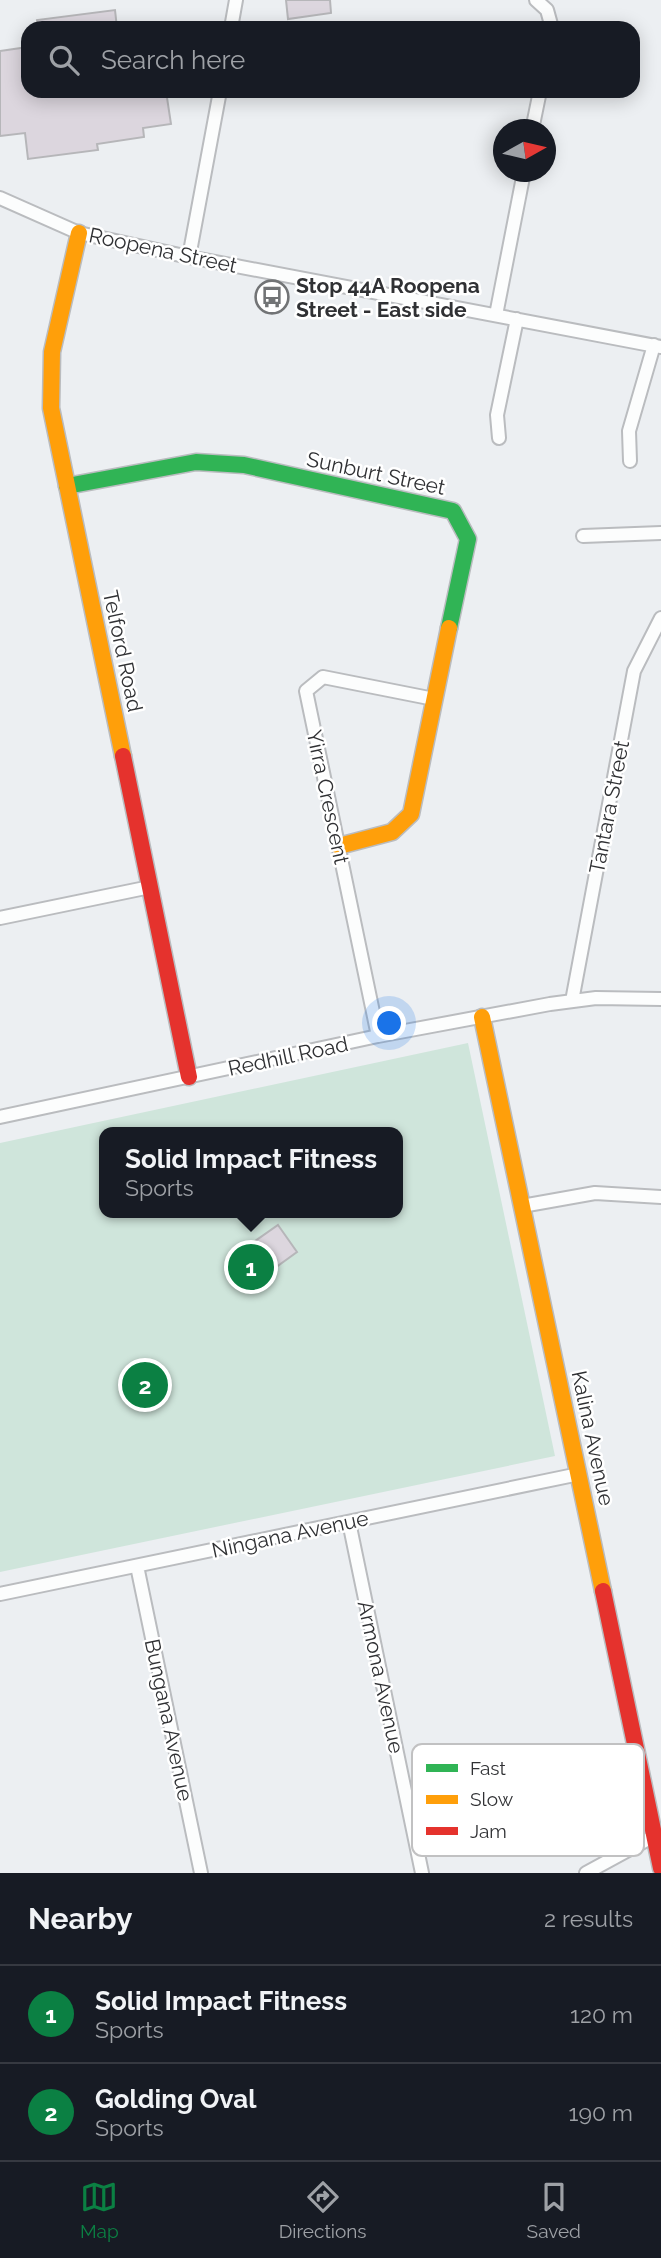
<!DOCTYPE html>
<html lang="en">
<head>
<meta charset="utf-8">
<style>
  :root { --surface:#171b24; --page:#242831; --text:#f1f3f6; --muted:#9ea1a6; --line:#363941; --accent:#0b8043 }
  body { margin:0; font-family:Raleway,sans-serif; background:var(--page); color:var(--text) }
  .compass { position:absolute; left:493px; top:119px; width:63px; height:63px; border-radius:50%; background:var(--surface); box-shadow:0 4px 18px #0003; rotate:82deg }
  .you { position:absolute; left:390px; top:1024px; width:24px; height:24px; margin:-18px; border:5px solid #fff; border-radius:50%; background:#1a73e8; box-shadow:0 0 0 10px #1a73e833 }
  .badge { display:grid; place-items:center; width:46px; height:46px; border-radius:50%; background:var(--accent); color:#fff; font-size:23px; font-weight:700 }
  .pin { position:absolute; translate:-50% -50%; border:4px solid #fff; box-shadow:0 2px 7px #0006 }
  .popup { position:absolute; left:99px; top:1127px; width:304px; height:91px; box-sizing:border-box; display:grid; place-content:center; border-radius:14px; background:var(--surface); filter:drop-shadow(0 2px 5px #0005); font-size:23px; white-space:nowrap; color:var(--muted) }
  .popup b { font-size:26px; color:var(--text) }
  .popup::after { content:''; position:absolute; left:50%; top:100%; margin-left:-14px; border:14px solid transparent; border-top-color:var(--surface) }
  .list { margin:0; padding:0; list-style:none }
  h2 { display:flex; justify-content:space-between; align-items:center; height:91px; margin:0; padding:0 28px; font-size:30px }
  h2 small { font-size:23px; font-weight:400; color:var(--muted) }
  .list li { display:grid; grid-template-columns:46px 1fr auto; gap:21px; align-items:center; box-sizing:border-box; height:98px; padding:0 28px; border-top:2px solid var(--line) }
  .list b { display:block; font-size:26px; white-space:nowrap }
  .list p { margin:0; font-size:23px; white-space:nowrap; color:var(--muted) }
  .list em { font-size:23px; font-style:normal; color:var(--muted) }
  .icon { flex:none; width:38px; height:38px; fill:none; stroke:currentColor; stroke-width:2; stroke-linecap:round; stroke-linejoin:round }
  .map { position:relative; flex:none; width:661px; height:1873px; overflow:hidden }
  .search { position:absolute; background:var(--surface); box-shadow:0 4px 18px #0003; left:21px; right:21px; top:21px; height:77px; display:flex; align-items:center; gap:18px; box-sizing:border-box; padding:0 24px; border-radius:21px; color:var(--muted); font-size:26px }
  .sheet { height:287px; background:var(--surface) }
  nav { display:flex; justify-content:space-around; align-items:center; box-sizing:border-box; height:98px; border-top:2px solid var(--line); background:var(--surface); font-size:19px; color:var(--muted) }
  nav a { display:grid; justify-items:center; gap:4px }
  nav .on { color:var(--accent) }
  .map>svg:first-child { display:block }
  .green { fill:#cfe5db; fill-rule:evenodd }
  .building { fill:#dcd6de; stroke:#b6b6b9; stroke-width:2 }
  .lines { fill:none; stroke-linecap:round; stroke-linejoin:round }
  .street-casing { stroke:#babcbf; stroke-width:16 }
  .fast-casing { stroke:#babcbf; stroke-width:19 }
  .slow-casing { stroke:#babcbf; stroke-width:19 }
  .jam-casing { stroke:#babcbf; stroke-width:19 }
  .street { stroke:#fcfdfd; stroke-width:12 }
  .fast { stroke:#30b455; stroke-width:16 }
  .slow { stroke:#ff9f0a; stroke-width:16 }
  .jam { stroke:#e5322d; stroke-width:16 }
  .labels { text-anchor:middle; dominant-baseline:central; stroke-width:5; stroke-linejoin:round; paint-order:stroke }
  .street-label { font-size:21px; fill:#303134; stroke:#fff }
  .poi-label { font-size:21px; font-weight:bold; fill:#303134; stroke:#fff; text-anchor:start }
  .key { fill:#fff; stroke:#c1c1c2; stroke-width:2 }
  .key-label { font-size:19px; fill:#303134 }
</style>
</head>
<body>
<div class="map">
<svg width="661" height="1873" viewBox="0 0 661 1873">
  <rect width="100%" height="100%" fill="#eceff2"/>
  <!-- green -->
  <path class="green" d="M 468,1043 L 555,1456 L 0,1572 L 0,1143 ZM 104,1132 L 398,1132 L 398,1213 L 104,1213 Z"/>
  <!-- building -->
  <path class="building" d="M 286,0 L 330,0 L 331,13 L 288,19 Z
    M 115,10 L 117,28 L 38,28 L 37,20 Z
    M 28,47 L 28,91 L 166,91 L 171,124 L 143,128 L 144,137 L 97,144 L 98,150 L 28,159 L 25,133 L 0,136 L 0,51 Z
    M 278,1225 L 297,1252 L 268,1273 L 248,1246 Z"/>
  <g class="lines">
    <defs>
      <path id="street" d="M 536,0 L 547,10 L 552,28
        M 231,28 L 236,0
        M 532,130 L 540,91
        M 0,198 L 79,233 L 189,257 L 661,347
        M 189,257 L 220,91
        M 496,315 L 524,172
        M 499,438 L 497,415 L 517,319
        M 630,461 L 629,431 L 654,345
        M 583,536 L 661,533
        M 0,918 L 150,887
        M 572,1001 L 634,671 L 661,618
        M 378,1036 L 306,691 L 323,677 L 434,699
        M 0,1117 L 378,1036 L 550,1004 L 596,998 L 661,999
        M 522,1206 L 595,1193 L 661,1197
        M 349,1522 L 422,1873
        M 137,1566 L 201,1873
        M 0,1594 L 579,1474
        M 586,1873 L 654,1836"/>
      <path id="fast" d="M 67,486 L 196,462 L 244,465 L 453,511 L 468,539 L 449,628"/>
      <path id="slow" d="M 79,233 L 52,352 L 51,408 L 123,756
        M 339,846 L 392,832 L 411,814 L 449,628
        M 482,1017 L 603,1591"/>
      <path id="jam" d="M 123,756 L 189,1077
        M 603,1591 L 661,1868"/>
    </defs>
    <!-- street casing -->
    <use href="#street" class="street-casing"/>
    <!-- fast casing -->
    <use href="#fast" class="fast-casing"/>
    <!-- slow casing -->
    <use href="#slow" class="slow-casing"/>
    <!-- jam casing -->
    <use href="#jam" class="jam-casing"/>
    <!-- street -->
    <use href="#street" class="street"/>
    <!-- fast -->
    <use href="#fast" class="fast"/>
    <!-- slow -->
    <use href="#slow" class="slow"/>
    <!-- jam -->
    <use href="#jam" class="jam"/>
  </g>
  <!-- icons -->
  <defs>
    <symbol id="bus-ring" viewBox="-11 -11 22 22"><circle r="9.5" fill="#fff" stroke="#727476" stroke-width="1.5"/><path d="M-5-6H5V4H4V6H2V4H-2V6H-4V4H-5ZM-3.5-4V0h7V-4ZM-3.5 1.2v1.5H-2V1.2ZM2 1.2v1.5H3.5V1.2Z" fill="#727476"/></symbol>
  </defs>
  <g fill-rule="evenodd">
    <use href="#bus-ring" x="253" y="278" width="38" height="38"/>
  </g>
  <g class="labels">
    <!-- street labels -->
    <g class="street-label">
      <text transform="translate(163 250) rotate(12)">Roopena Street</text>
      <text transform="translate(376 473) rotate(12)">Sunburt Street</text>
      <text transform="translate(123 651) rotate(78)">Telford Road</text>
      <text transform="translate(328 797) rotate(78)">Yirra Crescent</text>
      <text transform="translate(609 807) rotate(-79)">Tantara Street</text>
      <text transform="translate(288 1056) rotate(-12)">Redhill Road</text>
      <text transform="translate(593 1438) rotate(78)">Kalina Avenue</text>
      <text transform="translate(290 1534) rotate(-12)">Ningana Avenue</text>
      <text transform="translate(381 1677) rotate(78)">Armona Avenue</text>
      <text transform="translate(169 1720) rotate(78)">Bungana Avenue</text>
    </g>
    <!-- poi labels -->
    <g class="poi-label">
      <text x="296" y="285">Stop 44A Roopena<tspan x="296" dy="24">Street - East side</tspan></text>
    </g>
  </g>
  <!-- legend -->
  <rect x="412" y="1744" width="232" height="112" rx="10" class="key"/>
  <rect x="426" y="1764" width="32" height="8" fill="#30b455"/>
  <rect x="426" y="1795" width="32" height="9" fill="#ff9f0a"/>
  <rect x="426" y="1827" width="32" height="8" fill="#e5322d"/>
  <g class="key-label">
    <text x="470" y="1775">Fast</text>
    <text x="470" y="1806">Slow</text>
    <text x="470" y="1838">Jam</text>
  </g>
</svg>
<svg class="compass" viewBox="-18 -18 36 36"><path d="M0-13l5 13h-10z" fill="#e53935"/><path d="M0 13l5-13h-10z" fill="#9ea1a6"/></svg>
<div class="you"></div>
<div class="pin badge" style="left:251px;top:1267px">1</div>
<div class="popup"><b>Solid Impact Fitness</b>Sports</div>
<div class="pin badge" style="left:145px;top:1385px">2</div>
<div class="search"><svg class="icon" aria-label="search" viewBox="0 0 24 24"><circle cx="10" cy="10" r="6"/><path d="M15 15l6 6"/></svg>Search here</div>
</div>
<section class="sheet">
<h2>Nearby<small>2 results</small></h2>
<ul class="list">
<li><span class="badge">1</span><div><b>Solid Impact Fitness</b><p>Sports</p></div><em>120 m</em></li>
<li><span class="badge">2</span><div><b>Golding Oval</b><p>Sports</p></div><em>190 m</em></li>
</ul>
</section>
<nav>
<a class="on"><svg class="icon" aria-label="map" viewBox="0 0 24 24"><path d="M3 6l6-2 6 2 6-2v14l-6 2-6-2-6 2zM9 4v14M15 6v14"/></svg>Map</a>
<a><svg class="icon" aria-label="directions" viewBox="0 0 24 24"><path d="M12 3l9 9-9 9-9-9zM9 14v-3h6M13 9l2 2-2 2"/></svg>Directions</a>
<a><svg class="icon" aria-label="saved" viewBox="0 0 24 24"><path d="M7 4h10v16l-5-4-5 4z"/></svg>Saved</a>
</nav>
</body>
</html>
